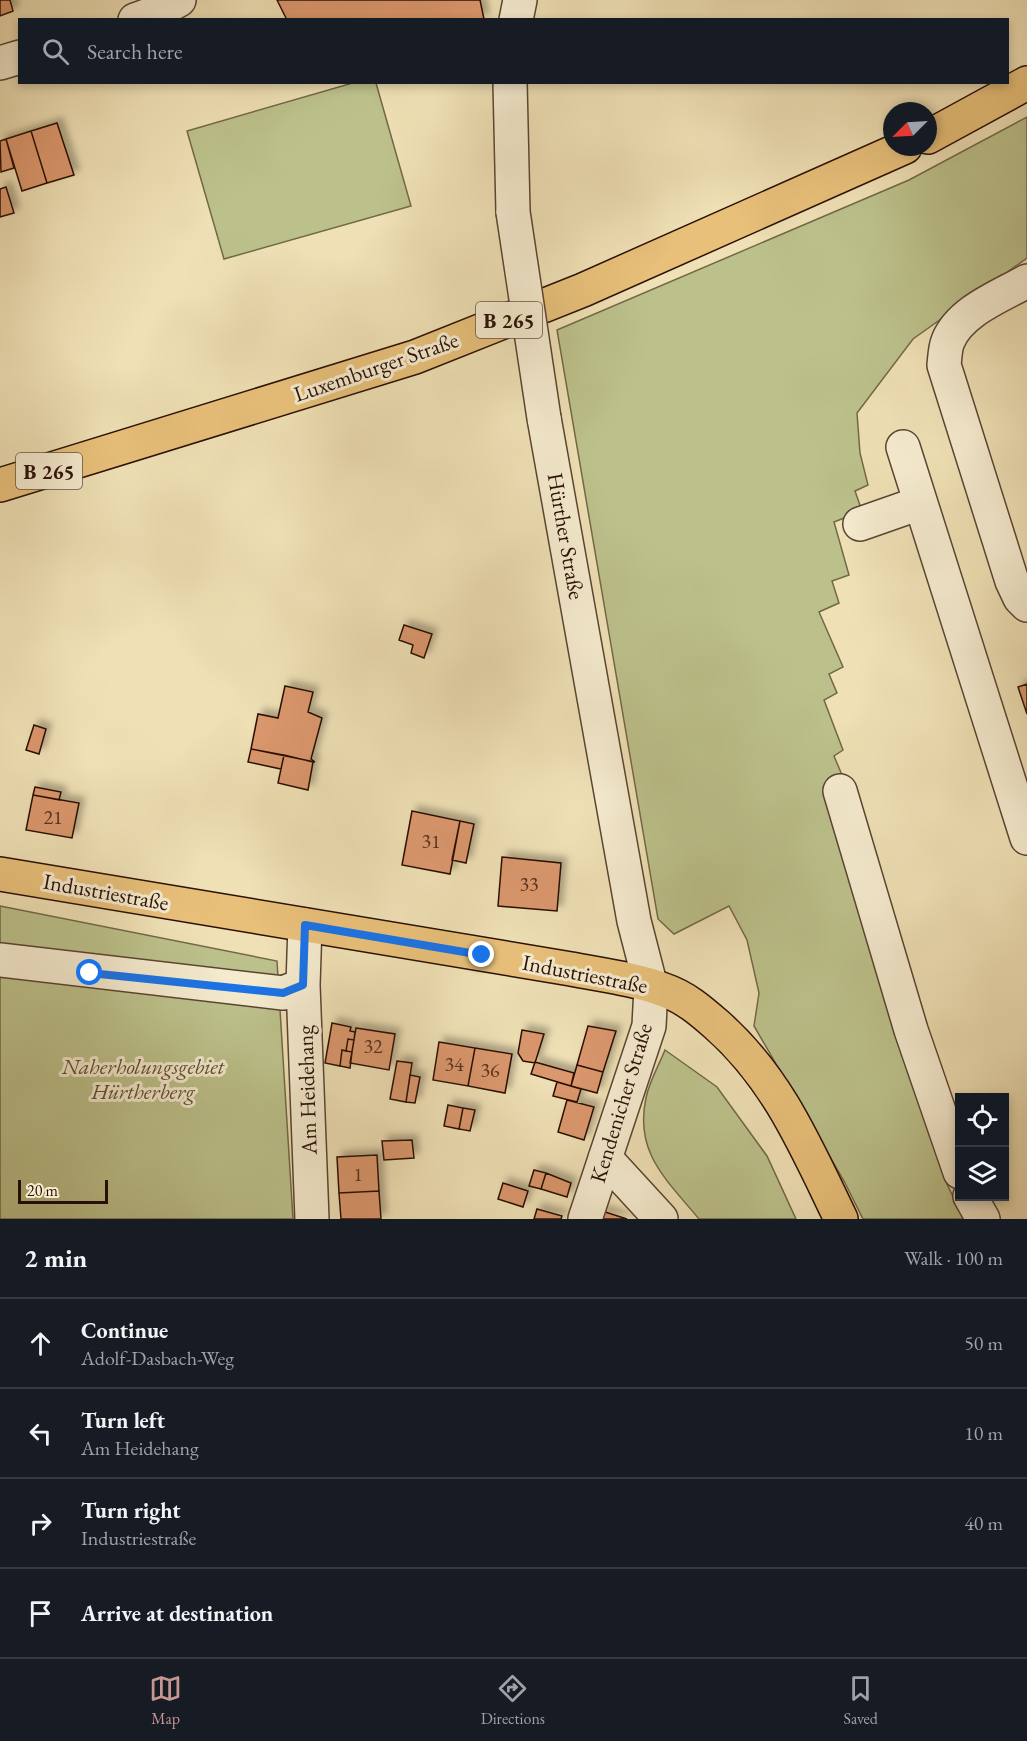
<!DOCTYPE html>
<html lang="en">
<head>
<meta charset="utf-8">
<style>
  :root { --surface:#171b24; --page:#242831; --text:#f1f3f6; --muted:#9ea1a6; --line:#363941; --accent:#c59692 }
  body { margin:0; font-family:"EB Garamond",serif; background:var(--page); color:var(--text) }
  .controls { position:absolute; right:18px; bottom:18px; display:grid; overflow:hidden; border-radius:0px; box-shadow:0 3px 9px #0003 }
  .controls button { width:54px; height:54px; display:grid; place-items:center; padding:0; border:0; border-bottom:2px solid var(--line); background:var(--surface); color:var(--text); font:30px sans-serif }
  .compass { position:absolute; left:883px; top:102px; width:54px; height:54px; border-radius:50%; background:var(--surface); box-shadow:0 3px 9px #0003; rotate:246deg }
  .scale { position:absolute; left:18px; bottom:15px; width:90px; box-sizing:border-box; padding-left:6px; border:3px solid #291006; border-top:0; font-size:16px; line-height:21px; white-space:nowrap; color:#291006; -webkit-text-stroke:4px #f5ebcf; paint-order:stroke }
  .stop { position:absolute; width:18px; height:18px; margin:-14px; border:4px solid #1a73e8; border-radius:50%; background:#fff }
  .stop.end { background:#1a73e8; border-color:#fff; box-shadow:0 2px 6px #0008 }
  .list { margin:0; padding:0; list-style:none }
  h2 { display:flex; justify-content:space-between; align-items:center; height:78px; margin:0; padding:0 24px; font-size:26px }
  h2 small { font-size:20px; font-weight:400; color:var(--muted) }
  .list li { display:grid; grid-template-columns:39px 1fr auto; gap:18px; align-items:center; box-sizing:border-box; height:90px; padding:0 24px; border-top:2px solid var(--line) }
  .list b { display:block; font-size:22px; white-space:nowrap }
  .list p { margin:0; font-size:20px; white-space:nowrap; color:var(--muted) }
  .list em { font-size:20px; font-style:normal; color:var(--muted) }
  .icon { flex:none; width:33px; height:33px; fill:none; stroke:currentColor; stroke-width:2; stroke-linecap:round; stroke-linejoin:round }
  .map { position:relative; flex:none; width:1027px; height:1219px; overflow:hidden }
  .search { position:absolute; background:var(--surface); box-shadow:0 3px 9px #0003; left:18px; right:18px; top:18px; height:66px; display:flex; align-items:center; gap:15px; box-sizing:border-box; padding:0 21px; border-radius:0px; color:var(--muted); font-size:22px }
  .sheet { height:438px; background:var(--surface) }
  nav { display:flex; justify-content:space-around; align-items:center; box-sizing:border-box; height:84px; border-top:2px solid var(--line); background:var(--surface); font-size:16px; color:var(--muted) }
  nav a { display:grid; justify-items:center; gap:3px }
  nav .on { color:var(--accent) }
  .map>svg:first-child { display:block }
  .green { fill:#bcc18b; stroke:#726848; stroke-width:1.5 }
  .building { fill:#db976d; stroke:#291006; stroke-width:1.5; filter:url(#shadow) }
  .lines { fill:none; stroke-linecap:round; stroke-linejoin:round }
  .minor-casing { stroke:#5a4432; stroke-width:36 }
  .major-casing { stroke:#291006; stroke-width:36 }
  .minor { stroke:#f5ebcf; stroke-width:33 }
  .major { stroke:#e8c07a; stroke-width:33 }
  .minor-bridge-casing { stroke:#5a4432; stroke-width:36; stroke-linecap:butt }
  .minor-bridge { stroke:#f5ebcf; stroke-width:33 }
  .route { stroke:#1a73e8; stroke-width:8 }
  .labels { text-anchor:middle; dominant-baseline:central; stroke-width:6; stroke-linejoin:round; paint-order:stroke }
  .number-label { font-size:20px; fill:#563220 }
  .shield { fill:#f5ebcf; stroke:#665242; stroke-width:1.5 }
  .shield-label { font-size:21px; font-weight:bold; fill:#291006 }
  .street-label { font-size:22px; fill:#291006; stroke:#f5ebcf }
  .park-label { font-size:22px; font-style:italic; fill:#5c4e35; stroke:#f5ebcf }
</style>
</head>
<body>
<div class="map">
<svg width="1027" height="1219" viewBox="0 0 1027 1219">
  <defs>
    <filter id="shadow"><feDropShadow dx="5.5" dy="-5.5" stdDeviation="3" flood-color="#0004"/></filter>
  </defs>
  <rect width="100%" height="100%" fill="#efe0b5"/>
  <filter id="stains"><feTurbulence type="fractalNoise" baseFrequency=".00333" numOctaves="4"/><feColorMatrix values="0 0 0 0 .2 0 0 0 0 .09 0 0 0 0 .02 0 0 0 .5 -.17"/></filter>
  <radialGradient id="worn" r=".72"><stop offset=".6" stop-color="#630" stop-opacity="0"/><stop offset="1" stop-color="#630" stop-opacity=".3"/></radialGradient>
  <!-- green -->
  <path class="green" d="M 356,82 L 376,83 L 411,206 L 224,259 L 187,131 Z
    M 1027,117 L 1027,258 L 913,339 L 857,413 L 860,453 L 868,485 L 855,491 L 862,511 L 834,522 L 849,575 L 832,581 L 839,603 L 819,612 L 843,667 L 829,674 L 837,693 L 824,700 L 843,750 L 834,756 L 842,775 L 827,784 L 944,1178 L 964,1219 L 863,1219 L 844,1181 L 754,1026 L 759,993 L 747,940 L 729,906 L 674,934 L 658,919 L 557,330 L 909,180 Z
    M 0,906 L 277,961 L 293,1219 L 0,1219 Z
    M 665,1050 L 717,1087 L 767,1156 L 796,1219 L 699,1219 C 667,1180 634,1153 646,1098 C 649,1082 659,1065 665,1050 Z"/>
  <!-- building -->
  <path class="building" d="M 0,0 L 10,0 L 13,11 L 0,16 Z
    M 277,0 L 480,0 L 484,19 L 287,20 Z
    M 57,123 L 74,175 L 47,183 L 31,131 Z
    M 31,131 L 47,183 L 22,191 L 6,139 Z
    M 6,139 L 14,168 L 1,172 L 0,141 Z
    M 6,187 L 14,213 L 0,217 L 0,189 Z
    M 404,625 L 432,634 L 424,658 L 411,653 L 413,645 L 399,640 Z
    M 1027,684 L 1027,714 L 1018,687 Z
    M 285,686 L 313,692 L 308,712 L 322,718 L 311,759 L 315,762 L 251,749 L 258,714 L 278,718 Z
    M 34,725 L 46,729 L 39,754 L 26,750 Z
    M 251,749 L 284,755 L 281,769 L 248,762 Z
    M 284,755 L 313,762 L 308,790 L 278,783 Z
    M 35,787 L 61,792 L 59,800 L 33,795 Z
    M 33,795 L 79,803 L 72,838 L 26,830 Z
    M 412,811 L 460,821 L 450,874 L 402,865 Z
    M 460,821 L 474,824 L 466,863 L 452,860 Z
    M 502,857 L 561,863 L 557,911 L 498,906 Z
    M 332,1023 L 351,1027 L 350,1031 L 355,1032 L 354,1040 L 348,1039 L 346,1051 L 342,1050 L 340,1066 L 325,1063 Z
    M 588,1026 L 616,1031 L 603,1072 L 577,1065 Z
    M 356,1028 L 395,1034 L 389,1070 L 350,1063 Z
    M 522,1030 L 544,1034 L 535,1063 L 523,1061 L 518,1053 Z
    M 348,1039 L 354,1040 L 352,1052 L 346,1051 Z
    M 439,1042 L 475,1048 L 468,1086 L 433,1080 Z
    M 475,1048 L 512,1054 L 505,1093 L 468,1086 Z
    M 342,1050 L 352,1052 L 350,1068 L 340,1066 Z
    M 397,1061 L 412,1063 L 406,1102 L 390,1099 Z
    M 535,1062 L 574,1073 L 571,1086 L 531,1074 Z
    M 577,1065 L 603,1072 L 597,1093 L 571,1086 Z
    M 410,1075 L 420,1077 L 415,1103 L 406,1102 Z
    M 557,1082 L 581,1089 L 577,1102 L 553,1096 Z
    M 567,1100 L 594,1107 L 584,1140 L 558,1132 Z
    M 448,1105 L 463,1108 L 459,1129 L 444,1126 Z
    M 463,1108 L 475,1110 L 470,1131 L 459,1129 Z
    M 412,1140 L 414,1158 L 384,1160 L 382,1141 Z
    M 377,1155 L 379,1191 L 339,1193 L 337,1157 Z
    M 534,1170 L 546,1173 L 541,1189 L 529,1186 Z
    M 546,1173 L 571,1183 L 567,1197 L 541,1189 Z
    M 503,1183 L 528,1191 L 523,1207 L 498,1199 Z
    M 379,1191 L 381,1219 L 341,1219 L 339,1193 Z
    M 537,1209 L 562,1216 L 561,1219 L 534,1219 Z
    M 602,1211 L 627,1219 L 599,1219 Z"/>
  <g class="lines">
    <defs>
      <path id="minor" d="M 135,20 L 157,12 L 179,0
        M 516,20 L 520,0
        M 0,63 L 20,57
        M 510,82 L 513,212
        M 1027,281 C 1001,296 960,311 948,341 C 945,348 945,357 944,365 L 1012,581 L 1020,598 L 1027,605
        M 544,418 L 634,921 L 651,987 L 649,1026 L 585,1219
        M 903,447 L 1027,838
        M 860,524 L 920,503
        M 840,791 L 911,1030 L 960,1172
        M 305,925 L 303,985 L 312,1219
        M 0,960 L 283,993 L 303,985
        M 605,1158 L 661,1219
        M 970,1196 L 983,1219"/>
      <path id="major" d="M 928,137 L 1027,83
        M 0,485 L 415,357 L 583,290 L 905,147
        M 0,874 L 571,969 C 602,975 635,979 664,990 C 685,997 701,1011 717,1025 C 778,1079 806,1147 841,1219"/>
    </defs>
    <!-- minor casing -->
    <use href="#minor" class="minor-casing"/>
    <!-- major casing -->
    <use href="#major" class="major-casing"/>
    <!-- minor -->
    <use href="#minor" class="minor"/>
    <!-- major -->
    <use href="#major" class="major"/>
    <defs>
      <path id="minor-bridge" d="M 513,212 L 544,418"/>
    </defs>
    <!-- minor-bridge casing -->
    <use href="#minor-bridge" class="minor-bridge-casing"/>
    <!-- minor-bridge -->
    <use href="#minor-bridge" class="minor-bridge"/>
  </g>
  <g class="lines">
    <!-- route -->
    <path class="route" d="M 90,973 L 283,993 L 303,985 L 305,925 L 482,955"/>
  </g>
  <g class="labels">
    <!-- number labels -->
    <g class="number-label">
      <text x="53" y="817">21</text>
      <text x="431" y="841">31</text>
      <text x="529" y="884">33</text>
      <text x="373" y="1046">32</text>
      <text x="454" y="1064">34</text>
      <text x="490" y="1070">36</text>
      <text x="358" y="1174">1</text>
    </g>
    <!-- shield labels -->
    <g class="shield">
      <rect x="476" y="302" width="66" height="36" rx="4.5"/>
      <rect x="16" y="453" width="66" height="36" rx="4.5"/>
    </g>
    <g class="shield-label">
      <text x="509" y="320">B 265</text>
      <text x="49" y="471">B 265</text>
    </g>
    <!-- street labels -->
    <g class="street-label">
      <text transform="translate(376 367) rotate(-19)">Luxemburger Straße</text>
      <text transform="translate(566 536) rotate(80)">Hürther Straße</text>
      <text transform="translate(106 892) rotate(10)">Industriestraße</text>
      <text transform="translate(585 974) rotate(11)">Industriestraße</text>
      <text transform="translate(307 1090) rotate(-92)">Am Heidehang</text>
      <text transform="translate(621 1103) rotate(-73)">Kendenicher Straße</text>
    </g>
    <!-- park labels -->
    <g class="park-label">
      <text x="143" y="1066">Naherholungsgebiet<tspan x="143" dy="25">Hürtherberg</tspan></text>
    </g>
  </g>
  <rect width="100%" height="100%" filter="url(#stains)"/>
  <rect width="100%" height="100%" fill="url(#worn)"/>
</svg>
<div class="controls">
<button><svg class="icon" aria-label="locate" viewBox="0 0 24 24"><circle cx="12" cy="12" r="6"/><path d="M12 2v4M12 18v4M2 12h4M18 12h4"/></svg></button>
<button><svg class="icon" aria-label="layers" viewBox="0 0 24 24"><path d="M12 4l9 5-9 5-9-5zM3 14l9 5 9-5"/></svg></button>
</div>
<svg class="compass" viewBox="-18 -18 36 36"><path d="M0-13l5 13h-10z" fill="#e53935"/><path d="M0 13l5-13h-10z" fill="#9ea1a6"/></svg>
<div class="scale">20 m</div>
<div class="stop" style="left:90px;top:973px"></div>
<div class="stop end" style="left:482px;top:955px"></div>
<div class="search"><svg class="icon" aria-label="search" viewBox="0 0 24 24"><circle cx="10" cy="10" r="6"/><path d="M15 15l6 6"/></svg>Search here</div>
</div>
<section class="sheet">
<h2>2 min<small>Walk · 100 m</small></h2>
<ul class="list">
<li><svg class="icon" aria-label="ahead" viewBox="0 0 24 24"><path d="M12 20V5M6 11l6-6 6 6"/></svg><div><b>Continue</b><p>Adolf-Dasbach-Weg</p></div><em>50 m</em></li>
<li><svg class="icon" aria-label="left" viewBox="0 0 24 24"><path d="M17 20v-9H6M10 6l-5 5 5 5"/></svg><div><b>Turn left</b><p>Am Heidehang</p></div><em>10 m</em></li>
<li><svg class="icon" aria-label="right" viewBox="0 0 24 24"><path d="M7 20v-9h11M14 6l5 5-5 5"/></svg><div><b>Turn right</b><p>Industriestraße</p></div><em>40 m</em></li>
<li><svg class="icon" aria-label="arrive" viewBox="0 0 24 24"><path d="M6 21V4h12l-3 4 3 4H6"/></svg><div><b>Arrive at destination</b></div></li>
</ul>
</section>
<nav>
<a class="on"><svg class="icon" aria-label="map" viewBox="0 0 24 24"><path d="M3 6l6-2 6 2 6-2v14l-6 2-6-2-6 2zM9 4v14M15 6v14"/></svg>Map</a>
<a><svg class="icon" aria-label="directions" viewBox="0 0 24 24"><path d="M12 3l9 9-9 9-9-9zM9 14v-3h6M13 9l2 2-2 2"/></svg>Directions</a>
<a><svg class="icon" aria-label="saved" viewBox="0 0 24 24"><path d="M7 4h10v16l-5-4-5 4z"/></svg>Saved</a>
</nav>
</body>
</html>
